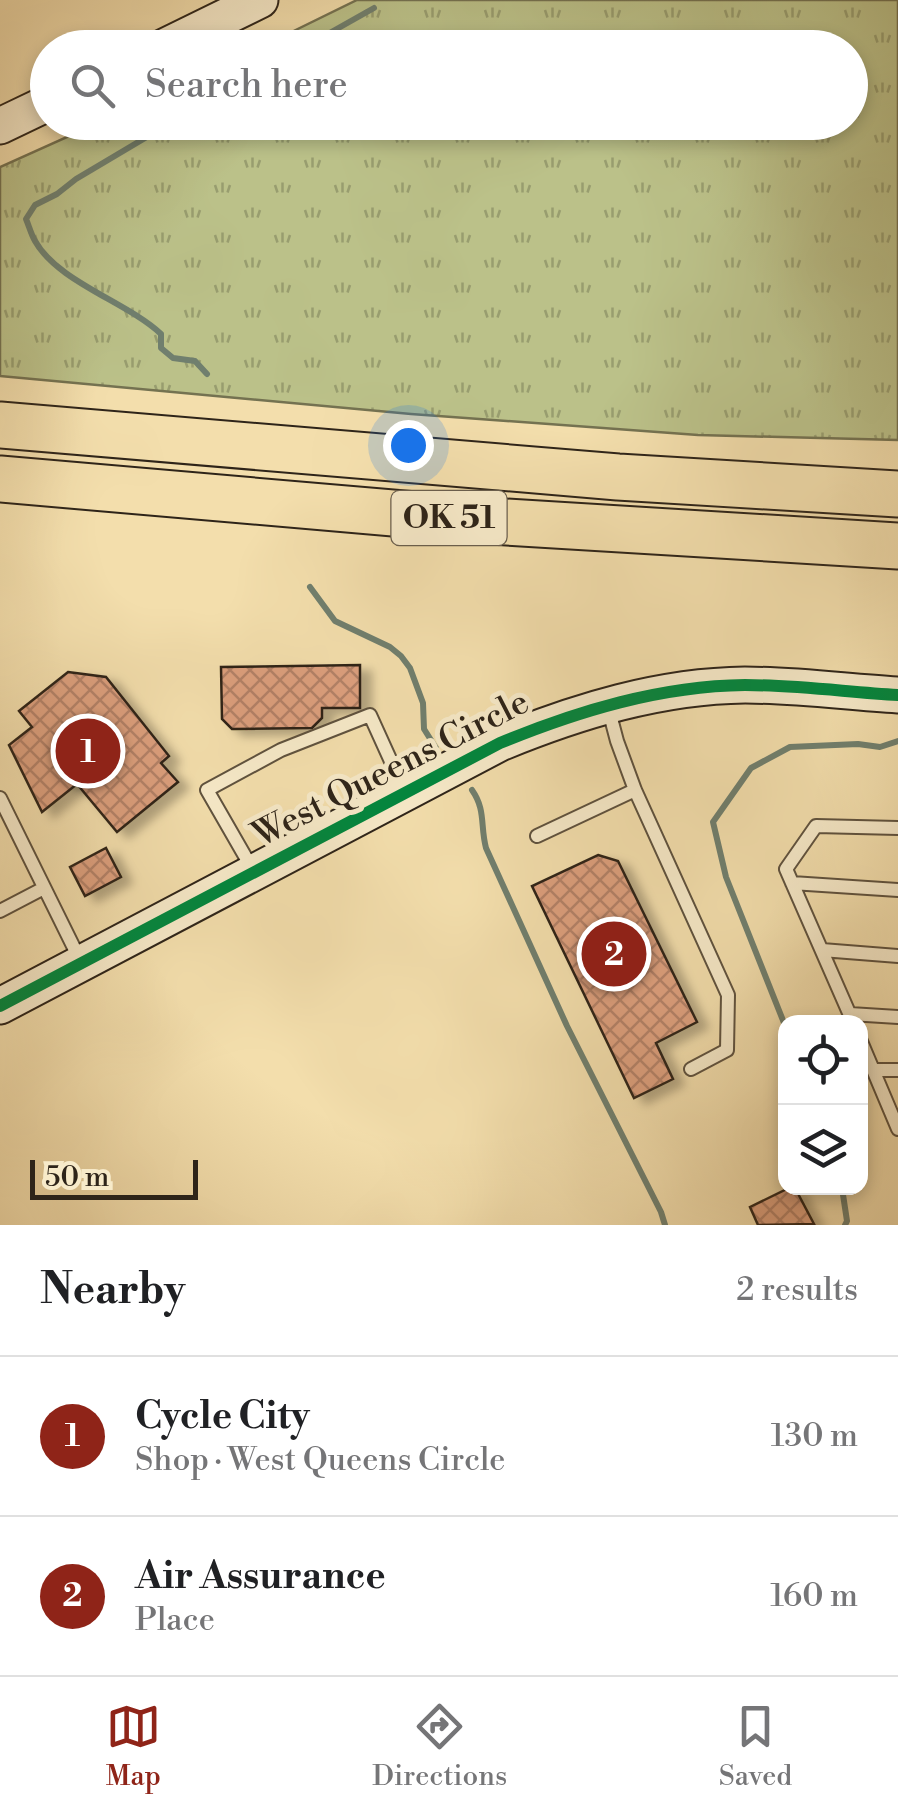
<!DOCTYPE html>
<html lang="en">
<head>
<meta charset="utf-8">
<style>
  :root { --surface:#fff; --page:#f6f6f6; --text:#202124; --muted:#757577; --line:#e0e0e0; --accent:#8f2418 }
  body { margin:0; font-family:"Libre Bodoni",serif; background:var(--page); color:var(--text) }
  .controls { position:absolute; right:30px; bottom:30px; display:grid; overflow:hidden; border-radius:20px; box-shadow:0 5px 15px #0003 }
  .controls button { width:90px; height:90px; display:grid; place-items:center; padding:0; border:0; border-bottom:2px solid var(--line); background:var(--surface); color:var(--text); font:50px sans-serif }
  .scale { position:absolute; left:30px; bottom:25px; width:168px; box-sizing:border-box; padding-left:10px; border:5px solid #2e2419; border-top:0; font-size:28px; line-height:35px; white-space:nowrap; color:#2e2419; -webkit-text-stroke:8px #f7eac9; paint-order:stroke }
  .you { position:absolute; left:408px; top:445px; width:35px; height:35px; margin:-25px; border:8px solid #fff; border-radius:50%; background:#1a73e8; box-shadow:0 0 0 15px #1a73e833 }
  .badge { display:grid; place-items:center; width:65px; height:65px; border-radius:50%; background:var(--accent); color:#fff; font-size:32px; font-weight:700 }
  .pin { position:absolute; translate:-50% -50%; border:5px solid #fff; box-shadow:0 2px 10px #0006 }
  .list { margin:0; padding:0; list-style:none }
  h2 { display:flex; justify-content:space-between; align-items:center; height:130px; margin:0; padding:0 40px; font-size:42px }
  h2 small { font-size:32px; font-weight:400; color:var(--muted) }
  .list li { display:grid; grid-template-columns:65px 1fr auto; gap:30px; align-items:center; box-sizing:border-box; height:160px; padding:0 40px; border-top:2px solid var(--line) }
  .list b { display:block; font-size:38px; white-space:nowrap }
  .list p { margin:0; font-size:32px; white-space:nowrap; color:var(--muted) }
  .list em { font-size:32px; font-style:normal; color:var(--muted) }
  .icon { flex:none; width:55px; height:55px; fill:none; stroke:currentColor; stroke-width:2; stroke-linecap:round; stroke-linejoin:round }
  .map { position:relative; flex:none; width:898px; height:1225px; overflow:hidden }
  .search { position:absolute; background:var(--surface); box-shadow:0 5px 15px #0003; left:30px; right:30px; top:30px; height:110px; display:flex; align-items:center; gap:25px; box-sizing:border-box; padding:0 35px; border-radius:55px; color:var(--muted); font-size:38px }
  .sheet { height:450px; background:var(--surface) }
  nav { display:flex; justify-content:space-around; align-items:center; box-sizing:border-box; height:140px; border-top:2px solid var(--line); background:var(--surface); font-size:28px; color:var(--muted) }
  nav a { display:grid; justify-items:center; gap:5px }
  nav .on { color:var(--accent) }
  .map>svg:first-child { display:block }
  .grass { fill:url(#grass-tufts); stroke:#747251; stroke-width:2.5 }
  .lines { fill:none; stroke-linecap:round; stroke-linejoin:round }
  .stream { stroke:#707f6e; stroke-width:6 }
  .building { fill:url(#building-cross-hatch); stroke:#2e2419; stroke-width:2.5; filter:url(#shadow) }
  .lane-casing { stroke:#5f523e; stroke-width:16 }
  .secondary-casing { stroke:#2e2419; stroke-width:39 }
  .highway-casing { stroke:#2e2419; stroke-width:49 }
  .lane { stroke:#f7eac9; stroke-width:12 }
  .secondary { stroke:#f7eac9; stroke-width:35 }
  .highway { stroke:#f3deac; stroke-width:45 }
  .cycleway-casing { stroke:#f7eac9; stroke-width:19 }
  .cycleway { stroke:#00873e; stroke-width:12 }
  .labels { text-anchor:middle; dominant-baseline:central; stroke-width:10; stroke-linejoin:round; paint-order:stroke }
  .shield { fill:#f7eac9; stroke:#6a5f4e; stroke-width:2.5 }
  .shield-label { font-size:32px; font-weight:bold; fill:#2e2419 }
  .street-label { font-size:35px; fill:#2e2419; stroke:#f7eac9 }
</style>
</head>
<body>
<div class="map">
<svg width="898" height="1225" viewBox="0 0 898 1225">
  <defs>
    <pattern id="grass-tufts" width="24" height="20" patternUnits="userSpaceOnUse" patternTransform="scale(2.5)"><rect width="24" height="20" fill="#bbc189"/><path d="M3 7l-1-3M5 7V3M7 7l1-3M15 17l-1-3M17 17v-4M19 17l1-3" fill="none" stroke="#989d6f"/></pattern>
    <pattern id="building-cross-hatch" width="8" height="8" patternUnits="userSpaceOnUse" patternTransform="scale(2.5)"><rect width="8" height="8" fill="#dc9f7d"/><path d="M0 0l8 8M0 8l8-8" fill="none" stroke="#b38166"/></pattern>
    <filter id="shadow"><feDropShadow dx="11" dy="6" stdDeviation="5" flood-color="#0004"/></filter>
  </defs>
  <rect width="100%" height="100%" fill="#f3deac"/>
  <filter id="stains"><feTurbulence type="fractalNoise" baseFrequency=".002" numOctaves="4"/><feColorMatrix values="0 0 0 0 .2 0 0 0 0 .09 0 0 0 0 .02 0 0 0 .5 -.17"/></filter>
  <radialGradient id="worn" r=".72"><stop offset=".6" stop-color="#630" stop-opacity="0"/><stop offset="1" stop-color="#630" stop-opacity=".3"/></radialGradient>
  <!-- grass -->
  <path class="grass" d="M 357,0 L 898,0 L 898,440 L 698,435 L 411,414 L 0,376 L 0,167 L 98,123 L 850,122 L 850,48 L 261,47 Z"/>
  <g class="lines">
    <!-- stream -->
    <path class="stream" d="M 251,43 L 253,48
      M 303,48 L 374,8
      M 172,122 L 76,179 L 57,194 L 35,205 L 26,219 C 29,226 31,234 35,241 C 58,282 127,302 161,334 L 161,348 L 173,358 L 195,361 L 207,374
      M 310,587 L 335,621 L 390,647 L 401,656 L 410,668 L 423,703 L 424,729 L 436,748
      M 472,790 C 486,810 480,825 486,848 L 567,1026 L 661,1212 L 665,1225
      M 786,1028 L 726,877 L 713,822 L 751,768 L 790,747 L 858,744 L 880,747 L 898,741
      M 842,1188 L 847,1221 L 845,1225"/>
  </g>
  <!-- building -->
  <path class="building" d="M 360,665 L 360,708 L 322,708 L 322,718 L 312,728 L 232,729 L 222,719 L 221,667 Z
    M 68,672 L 106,677 L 169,756 L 161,763 L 178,782 L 117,832 L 77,784 L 42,812 L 9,745 L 32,727 L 19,711 Z
    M 106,848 L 121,877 L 85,896 L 70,867 Z
    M 598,855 L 618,861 L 697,1022 L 656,1043 L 673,1079 L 634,1098 L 532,886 Z
    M 789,1188 L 795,1188 L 814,1224 L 758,1225 L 750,1207 Z"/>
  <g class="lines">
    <defs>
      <path id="lane" d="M 608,707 L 617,741 L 635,790 L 728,995 L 727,1050 L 691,1069
        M 0,798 L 81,962
        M 537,836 L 635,790
        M 253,870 L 207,790 L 281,750 L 370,715 L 404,790
        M 792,883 L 898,890
        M 0,911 L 44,888
        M 822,950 L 898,956
        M 850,1014 L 898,1017
        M 853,1022 L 786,869 L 816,826 L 898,828
        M 860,1039 L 898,1129
        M 873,1070 L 898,1070"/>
      <path id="secondary" d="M 162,48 L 260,0
        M 0,126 L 48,103
        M 0,1006 L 500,743 C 578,711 660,686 745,685 C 796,685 847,692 898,695"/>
      <path id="highway" d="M 0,425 L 618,477 L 898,494
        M 0,479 L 474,520 L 898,546"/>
    </defs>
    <!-- lane casing -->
    <use href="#lane" class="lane-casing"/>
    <!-- secondary casing -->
    <use href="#secondary" class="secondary-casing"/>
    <!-- highway casing -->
    <use href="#highway" class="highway-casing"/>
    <!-- lane -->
    <use href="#lane" class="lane"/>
    <!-- secondary -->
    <use href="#secondary" class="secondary"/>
    <!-- highway -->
    <use href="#highway" class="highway"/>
    <defs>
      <path id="cycleway" d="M 0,1006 L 500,743 C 578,711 660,686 745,685 C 796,685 847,692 898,695"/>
    </defs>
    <!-- cycleway casing -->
    <use href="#cycleway" class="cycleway-casing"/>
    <!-- cycleway -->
    <use href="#cycleway" class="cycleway"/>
  </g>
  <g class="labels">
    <!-- shield labels -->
    <rect class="shield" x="391.5" y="491" width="115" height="54" rx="8"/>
    <g class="shield-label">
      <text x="449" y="518">OK 51</text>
    </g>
    <!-- street labels -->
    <g class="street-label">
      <text transform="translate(391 769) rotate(-27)">West Queens Circle</text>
    </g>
  </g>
  <rect width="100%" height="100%" filter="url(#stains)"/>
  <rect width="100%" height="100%" fill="url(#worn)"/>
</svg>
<div class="controls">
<button><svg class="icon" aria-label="locate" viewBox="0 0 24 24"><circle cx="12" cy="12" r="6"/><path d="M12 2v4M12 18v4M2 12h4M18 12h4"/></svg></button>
<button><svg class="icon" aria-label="layers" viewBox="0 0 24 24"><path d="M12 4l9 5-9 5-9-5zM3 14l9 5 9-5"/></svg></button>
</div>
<div class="scale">50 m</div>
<div class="you"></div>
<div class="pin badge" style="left:88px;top:751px">1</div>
<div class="pin badge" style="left:614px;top:954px">2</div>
<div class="search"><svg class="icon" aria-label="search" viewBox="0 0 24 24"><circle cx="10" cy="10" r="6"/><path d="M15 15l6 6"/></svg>Search here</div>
</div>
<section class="sheet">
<h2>Nearby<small>2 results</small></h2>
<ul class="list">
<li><span class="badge">1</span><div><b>Cycle City</b><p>Shop · West Queens Circle</p></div><em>130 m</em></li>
<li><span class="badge">2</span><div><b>Air Assurance</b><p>Place</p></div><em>160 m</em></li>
</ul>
</section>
<nav>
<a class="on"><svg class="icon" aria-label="map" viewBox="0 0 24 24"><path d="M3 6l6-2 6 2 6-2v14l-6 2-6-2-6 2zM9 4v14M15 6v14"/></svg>Map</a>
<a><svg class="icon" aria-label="directions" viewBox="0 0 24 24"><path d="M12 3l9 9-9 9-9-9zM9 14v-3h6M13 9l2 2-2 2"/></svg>Directions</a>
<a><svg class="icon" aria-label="saved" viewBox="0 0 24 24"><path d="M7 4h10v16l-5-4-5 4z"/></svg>Saved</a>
</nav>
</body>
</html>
